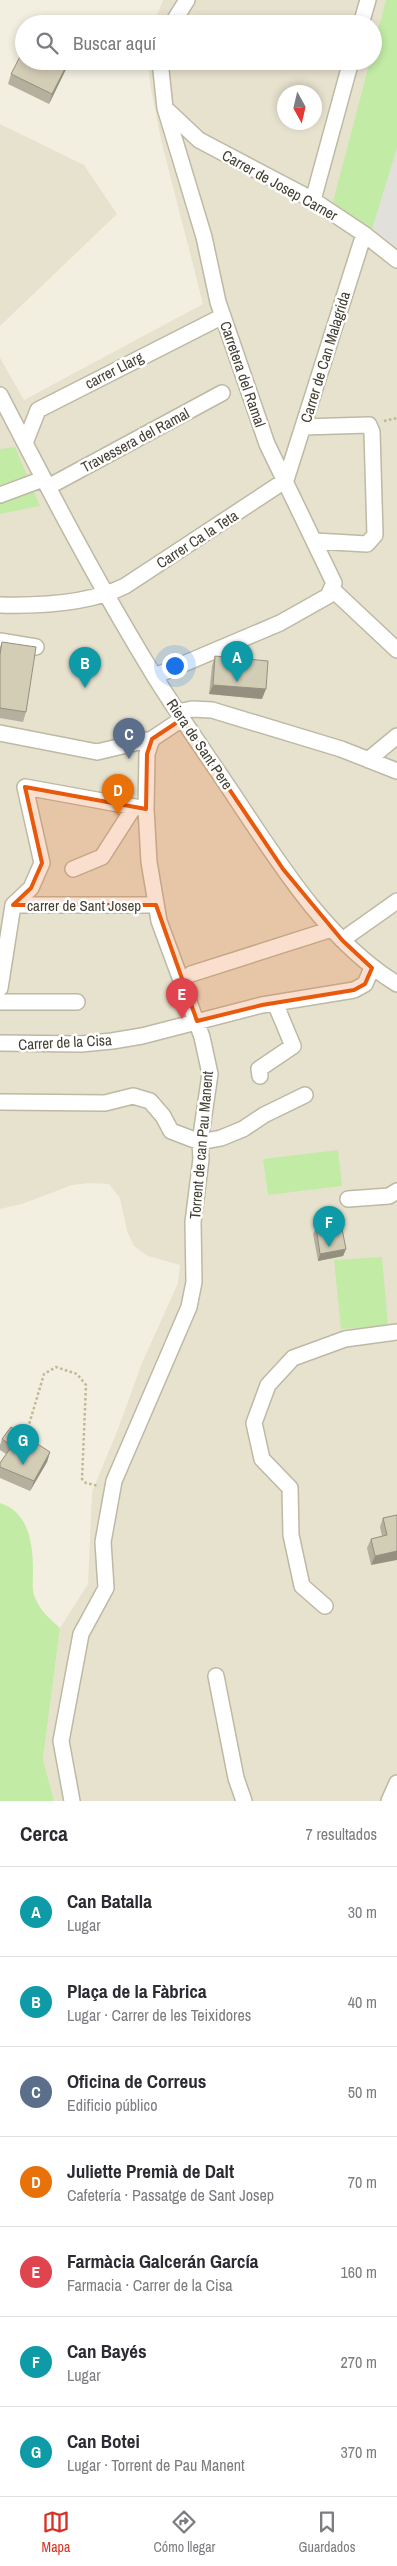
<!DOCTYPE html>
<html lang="es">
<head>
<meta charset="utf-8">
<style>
  :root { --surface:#fff; --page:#f7f7f7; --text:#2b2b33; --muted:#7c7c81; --line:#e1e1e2; --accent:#d93025 }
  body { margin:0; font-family:"Archivo Narrow",sans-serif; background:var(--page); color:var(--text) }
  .compass { position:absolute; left:277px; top:85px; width:45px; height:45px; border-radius:50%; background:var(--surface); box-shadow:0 2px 8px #0003; rotate:172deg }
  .you { position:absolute; left:174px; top:665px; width:18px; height:18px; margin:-12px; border:4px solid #fff; border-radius:50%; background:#1a73e8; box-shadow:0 0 0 8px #1a73e833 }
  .badge { display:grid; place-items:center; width:32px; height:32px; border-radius:50%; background:var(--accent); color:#fff; font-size:16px; font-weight:700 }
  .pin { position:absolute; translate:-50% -41px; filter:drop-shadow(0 1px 2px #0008) }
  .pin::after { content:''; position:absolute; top:26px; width:18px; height:15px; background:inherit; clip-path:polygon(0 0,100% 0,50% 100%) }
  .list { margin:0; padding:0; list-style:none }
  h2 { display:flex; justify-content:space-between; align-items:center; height:65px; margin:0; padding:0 20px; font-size:21px }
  h2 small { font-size:16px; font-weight:400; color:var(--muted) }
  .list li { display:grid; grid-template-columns:32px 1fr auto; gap:15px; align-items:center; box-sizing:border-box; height:90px; padding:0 20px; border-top:1px solid var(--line) }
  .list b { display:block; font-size:19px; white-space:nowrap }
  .list p { margin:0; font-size:16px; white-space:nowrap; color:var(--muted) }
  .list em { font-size:16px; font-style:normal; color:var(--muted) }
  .icon { flex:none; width:28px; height:28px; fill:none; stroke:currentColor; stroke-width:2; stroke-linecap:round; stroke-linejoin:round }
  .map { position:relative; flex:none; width:397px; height:1801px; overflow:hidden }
  .search { position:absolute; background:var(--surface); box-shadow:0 2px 8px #0003; left:15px; right:15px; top:15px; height:55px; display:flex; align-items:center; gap:12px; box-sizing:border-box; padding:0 18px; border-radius:28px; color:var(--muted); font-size:19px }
  .sheet { height:695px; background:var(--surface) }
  nav { display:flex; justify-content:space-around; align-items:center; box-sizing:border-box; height:70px; border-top:1px solid var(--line); background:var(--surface); font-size:14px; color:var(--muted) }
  nav a { display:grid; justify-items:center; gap:2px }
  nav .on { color:var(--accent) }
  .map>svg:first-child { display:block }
  .residential { fill:#e7e2ce; fill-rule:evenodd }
  .green { fill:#c2eba6 }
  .parking { fill:#e2e0da }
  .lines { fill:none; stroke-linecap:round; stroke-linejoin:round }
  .minor-casing { stroke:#bdb9a4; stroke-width:18 }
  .path { stroke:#c1b793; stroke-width:2.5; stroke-dasharray:2.5 2.5; stroke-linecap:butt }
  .minor { stroke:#fff; stroke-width:15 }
  .wall { fill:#b5b09d }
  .shaded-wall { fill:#94907f }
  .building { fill:#d3cdb6; stroke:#94907f }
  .marked { fill:#e8590c; fill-opacity:0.2; stroke:#e8590c; stroke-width:4; stroke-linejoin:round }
  .labels { text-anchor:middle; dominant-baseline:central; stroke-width:5; stroke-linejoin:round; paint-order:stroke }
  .street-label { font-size:15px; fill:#433f32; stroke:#fff }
</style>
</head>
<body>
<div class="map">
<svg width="397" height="1801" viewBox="0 0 397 1801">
  <rect width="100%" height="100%" fill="#f2efe1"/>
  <!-- residential -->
  <path class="residential" d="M 163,0 L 397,0 L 397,1801 L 54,1801 L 43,1759 L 60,1628 L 88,1584 L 92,1492 L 118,1429 L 142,1363 L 178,1283 L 180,1265 L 148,1256 L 134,1246 L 127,1231 L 120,1198 L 109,1184 L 90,1183 L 72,1185 L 22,1204 L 0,1209 L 0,358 L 24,400 L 203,304 L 161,140 L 150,84 L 148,61 L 373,61 L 373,24 L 154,24 ZM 284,92 L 314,92 L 314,122 L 284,122 Z
    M 0,124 L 84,165 L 117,214 L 0,326 Z"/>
  <!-- green -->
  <path class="green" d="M 386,0 L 397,0 L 397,148 L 372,230 L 333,202 L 370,61 L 373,61 L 373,49 Z
    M 15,447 L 40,506 L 0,514 L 0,449 Z
    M 338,1150 L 342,1186 L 268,1195 L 263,1159 Z
    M 382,1257 L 388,1326 L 341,1329 L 334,1260 Z
    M 0,1503 C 29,1512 33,1544 33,1571 C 33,1579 32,1588 34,1595 C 39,1610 49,1618 60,1628 L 43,1759 L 54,1801 L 0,1801 Z"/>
  <!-- parking -->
  <path class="parking" d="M 397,148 L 397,246 L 372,230 Z"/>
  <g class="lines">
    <defs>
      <path id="minor" d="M 172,24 L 187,0
        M 361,24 L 368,0
        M 166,109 L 199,140 L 313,200 L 364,234 L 397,260
        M 313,200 L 351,61
        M 0,395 C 49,490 99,586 155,677 C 180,717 207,755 233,794 C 279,863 325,939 397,984
        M 303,427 L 369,425 L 372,432 L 375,535 L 367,544 L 315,541
        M 25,443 L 38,410 L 223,316
        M 286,480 L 364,234
        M 48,487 L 222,393
        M 0,495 L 43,479
        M 333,590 L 397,650
        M 0,605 C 40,606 89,604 125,586 L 286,480
        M 0,641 L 36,647
        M 155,676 L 280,623 L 328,596 L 334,583 L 267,444 L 218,302 L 204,237 L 165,108 L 160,61
        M 178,712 L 192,709 L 212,710 L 341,749 L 397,771
        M 0,733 L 97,752 L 152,739
        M 368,760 L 397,736
        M 73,869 L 102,857 L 134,807
        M 13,905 L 156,905
        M 342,940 L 397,901
        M 191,974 L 332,929
        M 0,988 L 13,905 L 31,888 L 42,863 L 25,787 L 146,809
        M 0,1002 L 77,1002
        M 0,1043 L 81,1044 L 112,1041 L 142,1036 L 262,1005 L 354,990 L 365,984 L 372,968
        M 260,1076 L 259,1069 L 293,1046 L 275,1003
        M 0,1102 L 105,1103 L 133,1096 L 150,1101 L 163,1116 L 171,1131 L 200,1142 L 221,1138 L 243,1129 L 264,1115 L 305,1095
        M 348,1199 L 389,1196 L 397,1191
        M 325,1606 L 302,1586 L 291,1535 L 290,1488 L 262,1459 L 254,1423 L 268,1385 L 293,1358 L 345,1339 L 397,1332
        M 216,1676 L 236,1778 L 244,1801
        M 72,1801 L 61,1741 L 81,1634 L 106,1588 L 103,1542 L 114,1481 L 189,1307 L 194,1282 L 193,1222 L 201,1159 L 200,1142 L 210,1074 L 202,1037 L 159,921 L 149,862 L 146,809 L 147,754 L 152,739 L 182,719
        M 389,1801 L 397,1783"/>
    </defs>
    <!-- minor casing -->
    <use href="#minor" class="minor-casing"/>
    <!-- path -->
    <path class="path" d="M 384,421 L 397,418
      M 25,1438 L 44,1374 L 56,1367 L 77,1374 L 86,1385 L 82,1479 L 86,1483 L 99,1486"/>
    <!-- minor -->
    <use href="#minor" class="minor"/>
  </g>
  <!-- wall -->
  <path class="wall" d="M 24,61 L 70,61 L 49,104 L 8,84 L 11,74 Z
    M 2,642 L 26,712 L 23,722 L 0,718 L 0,647 Z
    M 215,656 L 262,699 L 209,694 L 212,666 Z
    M 316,1227 L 335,1230 L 346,1249 L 343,1256 L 318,1261 L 313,1234 Z
    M 2,1439 L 50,1452 L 47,1462 L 30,1491 L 0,1478 L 0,1463 L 6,1454 L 0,1450 L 0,1445 Z
    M 397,1515 L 371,1565 L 367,1548 L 371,1539 L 382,1536 L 380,1527 L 383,1518 Z"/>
  <!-- shaded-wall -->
  <path class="shaded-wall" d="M 69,61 L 70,61 L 49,104 L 52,94 Z
    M 213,685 L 266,689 L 262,699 L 209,694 Z
    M 346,1249 L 343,1256 L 318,1261 L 320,1254 Z
    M 50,1452 L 47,1462 L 30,1491 L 34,1481 Z
    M 397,1551 L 397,1560 L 371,1565 L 375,1556 Z"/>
  <!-- building -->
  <path class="building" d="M 39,18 L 51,24 L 36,24 Z
    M 24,49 L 24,61 L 69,61 L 52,94 L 11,74 Z
    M 2,642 L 36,647 L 26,712 L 0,708 L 0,655 Z
    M 215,656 L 268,661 L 266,689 L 213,685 Z
    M 334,1224 L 335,1230 L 342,1229 L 346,1249 L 320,1254 L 316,1227 Z
    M 11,1427 L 50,1452 L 34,1481 L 0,1467 L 0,1463 L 12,1446 L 2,1439 Z
    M 397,1515 L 397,1551 L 375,1556 L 371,1539 L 387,1535 L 383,1518 Z"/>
  <!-- marked area -->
  <path class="marked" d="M 182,719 L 283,869 L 342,940 L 372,968 L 365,984 L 354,990 L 262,1005 L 197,1021 L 156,905 L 13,905 L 31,888 L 42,863 L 25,787 L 146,809 L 147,754 L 152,739 Z"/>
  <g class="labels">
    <!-- street labels -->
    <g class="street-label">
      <text transform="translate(280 185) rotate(29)">Carrer de Josep Carner</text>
      <text transform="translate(325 357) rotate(-73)">Carrer de Can Malagrida</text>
      <text transform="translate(114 370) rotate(-27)">carrer Llarg</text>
      <text transform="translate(243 374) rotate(71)">Carretera del Ramal</text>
      <text transform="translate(135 440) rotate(-28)">Travessera del Ramal</text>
      <text transform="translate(197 539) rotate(-33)">Carrer Ca la Teta</text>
      <text transform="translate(200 744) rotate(56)">Riera de Sant Pere</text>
      <text x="84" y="905">carrer de Sant Josep</text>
      <text transform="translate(65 1042) rotate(-3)">Carrer de la Cisa</text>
      <text transform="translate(201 1145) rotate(-85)">Torrent de can Pau Manent</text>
    </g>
  </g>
</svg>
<svg class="compass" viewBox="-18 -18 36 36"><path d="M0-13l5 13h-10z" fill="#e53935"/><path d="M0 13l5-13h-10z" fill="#7c7c81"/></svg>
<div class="you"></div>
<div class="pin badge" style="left:237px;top:682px;background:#0f9aa8">A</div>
<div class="pin badge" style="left:85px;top:688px;background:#0f9aa8">B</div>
<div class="pin badge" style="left:129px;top:759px;background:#5c6f8a">C</div>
<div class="pin badge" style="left:118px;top:815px;background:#e8710a">D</div>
<div class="pin badge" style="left:182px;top:1019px;background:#e0444e">E</div>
<div class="pin badge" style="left:329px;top:1247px;background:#0f9aa8">F</div>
<div class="pin badge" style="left:23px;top:1465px;background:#0f9aa8">G</div>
<div class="search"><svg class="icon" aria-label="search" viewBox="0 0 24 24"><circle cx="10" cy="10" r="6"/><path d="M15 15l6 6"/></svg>Buscar aquí</div>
</div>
<section class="sheet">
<h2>Cerca<small>7 resultados</small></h2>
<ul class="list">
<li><span class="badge" style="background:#0f9aa8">A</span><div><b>Can Batalla</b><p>Lugar</p></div><em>30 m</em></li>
<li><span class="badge" style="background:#0f9aa8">B</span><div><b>Plaça de la Fàbrica</b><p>Lugar · Carrer de les Teixidores</p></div><em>40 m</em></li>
<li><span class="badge" style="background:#5c6f8a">C</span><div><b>Oficina de Correus</b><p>Edificio público</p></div><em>50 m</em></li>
<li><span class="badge" style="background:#e8710a">D</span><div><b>Juliette Premià de Dalt</b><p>Cafetería · Passatge de Sant Josep</p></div><em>70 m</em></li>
<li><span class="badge" style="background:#e0444e">E</span><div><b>Farmàcia Galcerán García</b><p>Farmacia · Carrer de la Cisa</p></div><em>160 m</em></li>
<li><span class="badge" style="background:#0f9aa8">F</span><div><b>Can Bayés</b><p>Lugar</p></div><em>270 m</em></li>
<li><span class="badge" style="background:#0f9aa8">G</span><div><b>Can Botei</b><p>Lugar · Torrent de Pau Manent</p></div><em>370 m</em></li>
</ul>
</section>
<nav>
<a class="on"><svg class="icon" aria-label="map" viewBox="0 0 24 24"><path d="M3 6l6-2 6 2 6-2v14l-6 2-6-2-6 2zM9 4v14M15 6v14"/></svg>Mapa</a>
<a><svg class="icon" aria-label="directions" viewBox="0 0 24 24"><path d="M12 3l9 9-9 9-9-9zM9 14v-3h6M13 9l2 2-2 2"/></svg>Cómo llegar</a>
<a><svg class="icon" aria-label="saved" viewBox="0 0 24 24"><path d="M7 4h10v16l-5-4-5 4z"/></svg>Guardados</a>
</nav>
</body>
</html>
